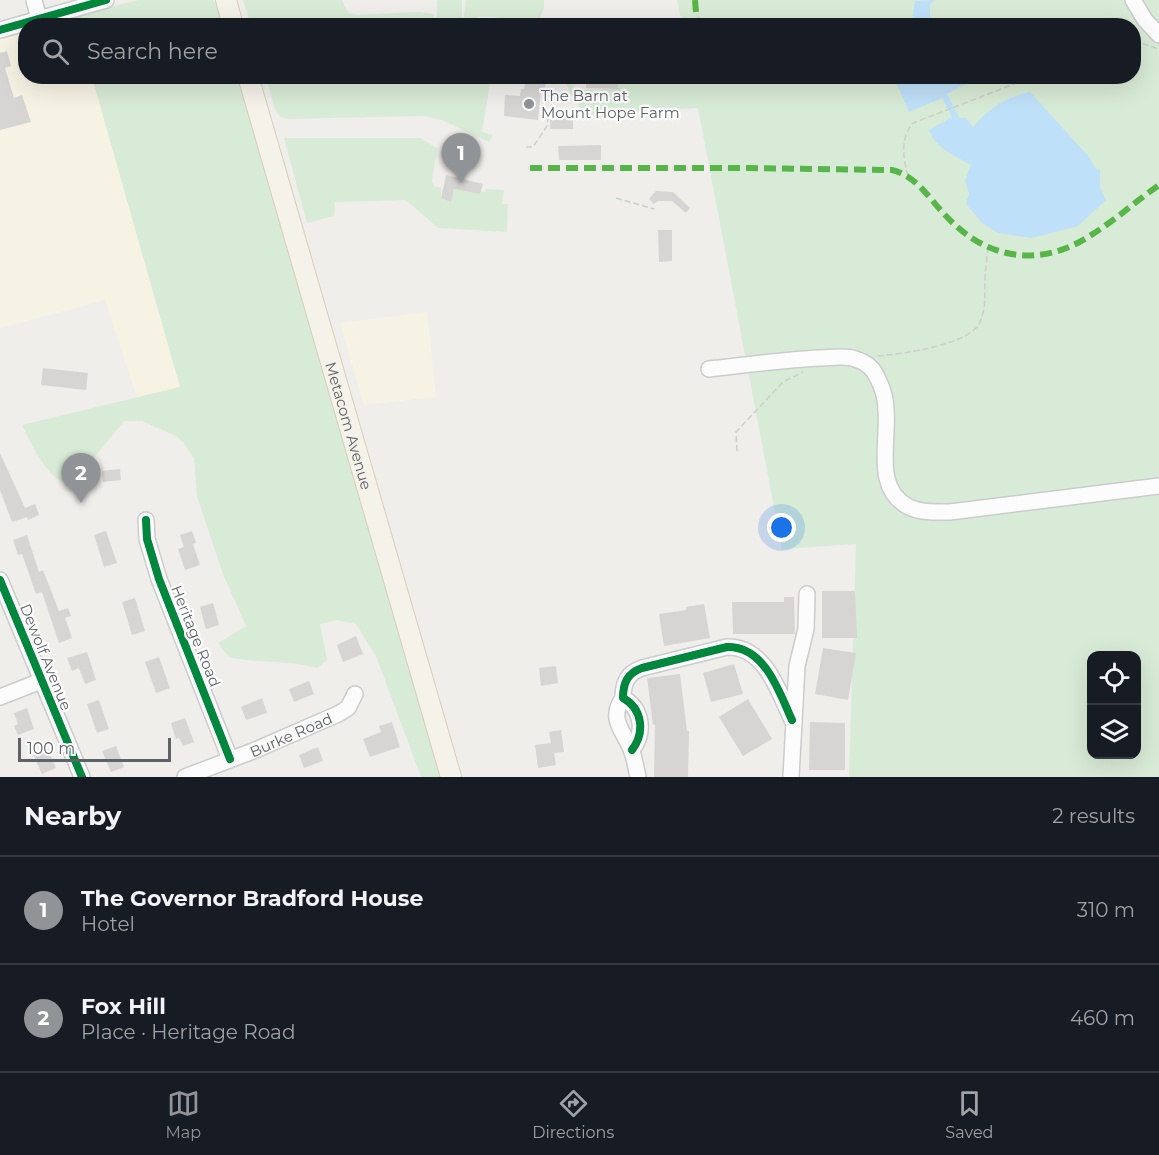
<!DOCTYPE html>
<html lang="en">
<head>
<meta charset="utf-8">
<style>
  :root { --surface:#171b24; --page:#20242c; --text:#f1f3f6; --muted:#9ea1a6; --line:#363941; --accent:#919496 }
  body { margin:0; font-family:Montserrat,sans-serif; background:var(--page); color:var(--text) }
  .controls { position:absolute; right:18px; bottom:18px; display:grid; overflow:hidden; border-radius:12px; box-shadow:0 6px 24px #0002 }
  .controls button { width:54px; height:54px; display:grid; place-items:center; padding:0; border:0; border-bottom:2px solid var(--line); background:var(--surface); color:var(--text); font:30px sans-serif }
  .scale { position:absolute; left:18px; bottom:15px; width:153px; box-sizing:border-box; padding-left:6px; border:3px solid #5f6368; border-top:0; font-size:16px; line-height:21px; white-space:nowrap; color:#5f6368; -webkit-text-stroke:4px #fff; paint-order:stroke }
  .you { position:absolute; left:782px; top:528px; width:21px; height:21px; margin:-15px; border:4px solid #fff; border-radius:50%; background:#1a73e8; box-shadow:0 0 0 9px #1a73e833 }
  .badge { display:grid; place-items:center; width:39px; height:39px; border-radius:50%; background:var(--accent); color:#fff; font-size:20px; font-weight:700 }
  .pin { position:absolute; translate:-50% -50px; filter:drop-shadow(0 2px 3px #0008) }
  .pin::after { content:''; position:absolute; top:32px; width:21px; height:18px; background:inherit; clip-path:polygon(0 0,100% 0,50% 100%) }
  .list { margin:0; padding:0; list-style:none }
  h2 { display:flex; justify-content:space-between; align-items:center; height:78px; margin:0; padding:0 24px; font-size:26px }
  h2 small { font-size:20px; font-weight:400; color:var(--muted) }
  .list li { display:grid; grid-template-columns:39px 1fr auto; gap:18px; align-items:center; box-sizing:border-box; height:108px; padding:0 24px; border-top:2px solid var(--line) }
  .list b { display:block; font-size:22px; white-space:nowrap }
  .list p { margin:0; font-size:20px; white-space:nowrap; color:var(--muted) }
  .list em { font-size:20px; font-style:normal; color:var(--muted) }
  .icon { flex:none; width:33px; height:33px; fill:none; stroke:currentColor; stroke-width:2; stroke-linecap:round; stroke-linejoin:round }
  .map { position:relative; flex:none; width:1159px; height:777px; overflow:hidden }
  .search { position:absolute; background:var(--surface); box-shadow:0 6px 24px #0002; left:18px; right:18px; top:18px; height:66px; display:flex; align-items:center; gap:15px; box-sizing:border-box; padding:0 21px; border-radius:24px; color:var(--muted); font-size:22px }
  .sheet { height:294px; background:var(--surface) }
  nav { display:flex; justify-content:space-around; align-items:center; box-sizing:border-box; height:84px; border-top:2px solid var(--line); background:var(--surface); font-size:16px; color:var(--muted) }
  nav a { display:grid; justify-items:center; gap:3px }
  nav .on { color:var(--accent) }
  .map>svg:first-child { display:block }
  .commercial { fill:#f7f3e4 }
  .green { fill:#d8ebd6; fill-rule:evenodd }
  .water { fill:#bfe0f9 }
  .building { fill:#d6d5d3 }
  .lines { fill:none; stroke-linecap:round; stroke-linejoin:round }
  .minor-casing { stroke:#cbcccc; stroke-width:18 }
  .major-casing { stroke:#d7ceb8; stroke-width:22 }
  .path { stroke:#cacfcc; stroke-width:1.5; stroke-dasharray:6 3; stroke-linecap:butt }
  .minor { stroke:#fdfcfc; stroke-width:15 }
  .major { stroke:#f4f2e9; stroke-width:20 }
  .quiet { stroke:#58b549; stroke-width:6; stroke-dasharray:12 6; stroke-linecap:butt }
  .cycleway-casing { stroke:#fff; stroke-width:11 }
  .cycleway { stroke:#00873e; stroke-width:8 }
  .poi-dot { fill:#919496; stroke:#fff; stroke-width:2 }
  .labels { text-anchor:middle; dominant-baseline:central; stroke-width:4.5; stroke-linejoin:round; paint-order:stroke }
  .poi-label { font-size:15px; fill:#5f6368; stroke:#fff; text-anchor:start }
  .street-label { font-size:15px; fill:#5f6368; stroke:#fff }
</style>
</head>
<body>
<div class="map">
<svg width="1159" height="777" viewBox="0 0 1159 777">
  <rect width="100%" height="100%" fill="#efeeea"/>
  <!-- commercial -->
  <path class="commercial" d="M 25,30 L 26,76 L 92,77 L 180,387 L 137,398 L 105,300 L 0,328 L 0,37 Z
    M 427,312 L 436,397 L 364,405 L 340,323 Z"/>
  <!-- green -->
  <path class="green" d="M 138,0 L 213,0 L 219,9 L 224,25 L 78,25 L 75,16 Z
    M 243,0 L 342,0 L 348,13 L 357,15 L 419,12 L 434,14 L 434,23 L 463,24 L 466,0 L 544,0 L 544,8 L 537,25 L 516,25 C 506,17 490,16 477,17 L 475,26 L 251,26 Z
    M 437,0 L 462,0 L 462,22 L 437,21 Z
    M 677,0 L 1159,0 L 1159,777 L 849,777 L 856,544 L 782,549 L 698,108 L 592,115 C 574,107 571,94 564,77 L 573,77 L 574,90 L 618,89 L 618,76 L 1134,76 L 1134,26 L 682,25 ZM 1092,656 L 1136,656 L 1136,754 L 1092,754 Z
    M 92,77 L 238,77 L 445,777 L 421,777 L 376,656 L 356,624 L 337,620 L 320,624 L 327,660 L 317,668 C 288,660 258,664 229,657 L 218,643 L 246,626 L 223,574 L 197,496 L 194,458 L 183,442 L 176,436 L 142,421 L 124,421 L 76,480 L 66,484 C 45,475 32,445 22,425 L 180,387 Z
    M 266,77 L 491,77 L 482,132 L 493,135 L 489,142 L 442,120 L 423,116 L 288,119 L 280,117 L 275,109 Z
    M 284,138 L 420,138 L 437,148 L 432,182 L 435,187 L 441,187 L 441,198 L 451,202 L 454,189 L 480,194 L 481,191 L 485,192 L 486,189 L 504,190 L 502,204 L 508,204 L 507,232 L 438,228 L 406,200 L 335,202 L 334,216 L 307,223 Z"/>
  <!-- water -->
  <path class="water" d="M 935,0 L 930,4 L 930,16 L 943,25 L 909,25 L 912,21 L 915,1 Z
    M 896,76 L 979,77 L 947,94 L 960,118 L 966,118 L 973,127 C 991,107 1003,98 1030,92 L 1090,158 L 1095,168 L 1100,169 L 1100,187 L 1106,200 L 1078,226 L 1032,238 L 998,233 L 982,223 L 966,204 L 969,194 L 965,181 L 971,165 C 955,156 935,148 929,130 L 952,117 L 942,98 L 909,112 L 895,80 Z"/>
  <!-- building -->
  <path class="building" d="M 7,51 L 11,66 L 5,68 L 14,98 L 22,95 L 31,122 L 0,130 L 0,53 Z
    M 586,76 L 618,76 L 618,89 L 586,88 Z
    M 537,80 L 546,81 L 545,91 L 541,90 L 538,120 L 504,116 L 505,95 L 520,96 L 521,89 L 524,89 L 525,83 L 537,83 Z
    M 550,113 L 573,114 L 573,129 L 550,129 Z
    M 601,145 L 601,160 L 559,160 L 558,146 Z
    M 446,175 L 483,184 L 480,194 L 454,189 L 451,202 L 441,198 Z
    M 656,191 L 673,192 L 690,208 L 686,213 L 672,201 L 658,201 L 654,204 L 649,199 Z
    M 658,230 L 672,230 L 672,261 L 659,262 Z
    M 43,368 L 88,373 L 86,390 L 41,385 Z
    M 0,453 L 25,508 L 35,504 L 39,515 L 28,520 L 27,517 L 12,522 L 0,490 Z
    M 120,469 L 121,480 L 103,482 L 102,471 Z
    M 106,531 L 117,563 L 104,567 L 94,535 Z
    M 192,531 L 196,543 L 193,544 L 200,565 L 185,570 L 178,549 L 184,547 L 180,535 Z
    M 27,535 L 39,572 L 43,570 L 59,611 L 68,608 L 71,616 L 65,618 L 72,638 L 59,643 L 42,592 L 36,594 L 22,554 L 18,555 L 13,540 Z
    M 822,591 L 855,591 L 857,638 L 822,638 Z
    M 784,597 L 794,597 L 795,634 L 733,634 L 732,602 L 784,602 Z
    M 135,598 L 145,631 L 132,635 L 122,602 Z
    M 213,603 L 219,625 L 206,629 L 200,607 Z
    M 704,604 L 710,638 L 664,646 L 659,614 L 686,610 L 686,607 Z
    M 356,636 L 363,654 L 343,662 L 337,645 Z
    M 823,648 L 856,653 L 848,700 L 815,694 Z
    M 87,652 L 96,680 L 85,684 L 79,668 L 72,671 L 67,658 Z
    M 159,657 L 170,688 L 156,693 L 145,662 Z
    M 734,664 L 743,694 L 711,702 L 703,673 Z
    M 556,666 L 558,683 L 541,686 L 539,668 Z
    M 680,674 L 687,731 L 689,731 L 688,777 L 654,777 L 655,724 L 653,725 L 647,678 Z
    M 309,681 L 314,694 L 294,702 L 289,689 Z
    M 262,698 L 267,713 L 246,720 L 241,707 Z
    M 748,699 L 772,739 L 743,756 L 719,717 Z
    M 99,700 L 109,729 L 97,733 L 87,704 Z
    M 27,708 L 34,729 L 18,735 L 14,726 L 18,724 L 14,713 Z
    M 185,718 L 194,742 L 183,746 L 179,738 L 176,739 L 171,723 Z
    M 392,722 L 400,747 L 370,757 L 363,739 L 381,732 L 379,726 Z
    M 810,722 L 845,723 L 845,770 L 809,770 Z
    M 561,730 L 564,752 L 554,753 L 556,765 L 538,768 L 535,745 L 551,743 L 549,732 Z
    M 116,746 L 124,767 L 111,772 L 102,751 Z
    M 318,747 L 323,761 L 304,768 L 299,755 Z
    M 47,748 L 56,768 L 42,774 L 33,754 Z"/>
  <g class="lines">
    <defs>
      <g id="minor">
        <path d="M 34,0 L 39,19"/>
        <path d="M 1133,0 L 1145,20 L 1159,35"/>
        <path d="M 0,30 L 106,0"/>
        <path d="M 709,369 C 745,365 782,360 819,358 C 830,358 844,355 855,359 C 866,362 874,369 878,379 C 883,389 886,399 886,410 C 889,442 873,489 909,507 C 921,513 937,512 950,512 L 1159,486"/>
        <path d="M 146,520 L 147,539 L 159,579 L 230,759"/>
        <path d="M 0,580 L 82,777"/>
        <path d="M 0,697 L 41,681"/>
        <path d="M 623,698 C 607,720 626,733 632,752 C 635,760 636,769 638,777"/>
        <path d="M 632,750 C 645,733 643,709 623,698 C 623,682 628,673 642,668 L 727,647 C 765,646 779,692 792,720"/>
        <path id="s1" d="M 185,777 L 253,751 L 338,714 L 348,708 L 355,694"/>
        <path d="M 791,777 L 797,666 L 806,629 L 807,594"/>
      </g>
      <g id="major">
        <path d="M 226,0 L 233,26"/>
        <path id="s2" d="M 248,76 L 451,777"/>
      </g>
    </defs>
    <!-- minor casing -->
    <use href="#minor" class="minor-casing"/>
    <!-- major casing -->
    <use href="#major" class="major-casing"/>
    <!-- path -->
    <path class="path" d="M 1134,41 L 1159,49
      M 526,147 L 533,147 L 547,126 L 548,117
      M 908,176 C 903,158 900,138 913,123 L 1035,76
      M 616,198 L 654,209
      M 878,356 C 901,354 971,345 980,322 C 987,306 984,293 985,277 C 986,267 987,258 988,249
      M 737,451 L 736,432 L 783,382 L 803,372"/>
    <!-- minor -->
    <use href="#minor" class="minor"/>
    <!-- major -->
    <use href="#major" class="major"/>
    <!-- quiet -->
    <path class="quiet" d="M 695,0 L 697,26
      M 530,168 L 749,168 L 892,170 C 917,176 930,200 947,217 C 986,259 1039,268 1088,237 C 1113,222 1135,202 1159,185"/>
    <defs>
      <path id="cycleway" d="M 0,30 L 106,0
        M 146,520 L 147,539 L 159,579 L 230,759
        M 0,580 L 82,777
        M 632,750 C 645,733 643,709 623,698 C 623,682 628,673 642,668 L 727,647 C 765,646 779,692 792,720"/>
    </defs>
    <!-- cycleway casing -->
    <use href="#cycleway" class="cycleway-casing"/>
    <!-- cycleway -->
    <use href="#cycleway" class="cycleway"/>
  </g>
  <!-- markers -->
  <circle class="poi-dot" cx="529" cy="104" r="6"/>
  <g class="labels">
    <!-- poi labels -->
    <g class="poi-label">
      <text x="541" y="95">The Barn at<tspan x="541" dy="17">Mount Hope Farm</tspan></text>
    </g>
    <!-- street labels -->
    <g class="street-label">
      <text stroke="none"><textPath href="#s2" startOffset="364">Metacom Avenue</textPath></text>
      <text transform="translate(196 636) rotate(68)">Heritage Road</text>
      <text transform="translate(46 657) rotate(68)">Dewolf Avenue</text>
      <text stroke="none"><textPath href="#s1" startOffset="114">Burke Road</textPath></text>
    </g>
  </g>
</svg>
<div class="controls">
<button><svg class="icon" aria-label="locate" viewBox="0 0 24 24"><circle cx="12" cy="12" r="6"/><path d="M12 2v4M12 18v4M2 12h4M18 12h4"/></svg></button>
<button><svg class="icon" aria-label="layers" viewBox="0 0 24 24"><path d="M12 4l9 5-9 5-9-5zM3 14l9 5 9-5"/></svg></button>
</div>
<div class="scale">100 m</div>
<div class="you"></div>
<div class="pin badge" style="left:461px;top:183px">1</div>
<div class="pin badge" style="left:81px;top:503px">2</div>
<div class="search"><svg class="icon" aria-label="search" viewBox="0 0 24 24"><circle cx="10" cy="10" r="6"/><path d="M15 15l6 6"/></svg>Search here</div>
</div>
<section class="sheet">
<h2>Nearby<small>2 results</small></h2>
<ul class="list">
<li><span class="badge">1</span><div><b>The Governor Bradford House</b><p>Hotel</p></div><em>310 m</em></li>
<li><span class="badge">2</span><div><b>Fox Hill</b><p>Place · Heritage Road</p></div><em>460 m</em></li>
</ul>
</section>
<nav>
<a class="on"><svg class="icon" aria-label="map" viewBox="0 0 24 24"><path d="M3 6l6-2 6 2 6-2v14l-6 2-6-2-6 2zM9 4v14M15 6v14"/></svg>Map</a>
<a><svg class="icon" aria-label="directions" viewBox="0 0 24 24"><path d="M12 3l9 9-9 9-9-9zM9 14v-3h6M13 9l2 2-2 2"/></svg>Directions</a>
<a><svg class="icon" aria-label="saved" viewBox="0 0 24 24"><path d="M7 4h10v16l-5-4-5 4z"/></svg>Saved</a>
</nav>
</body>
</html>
